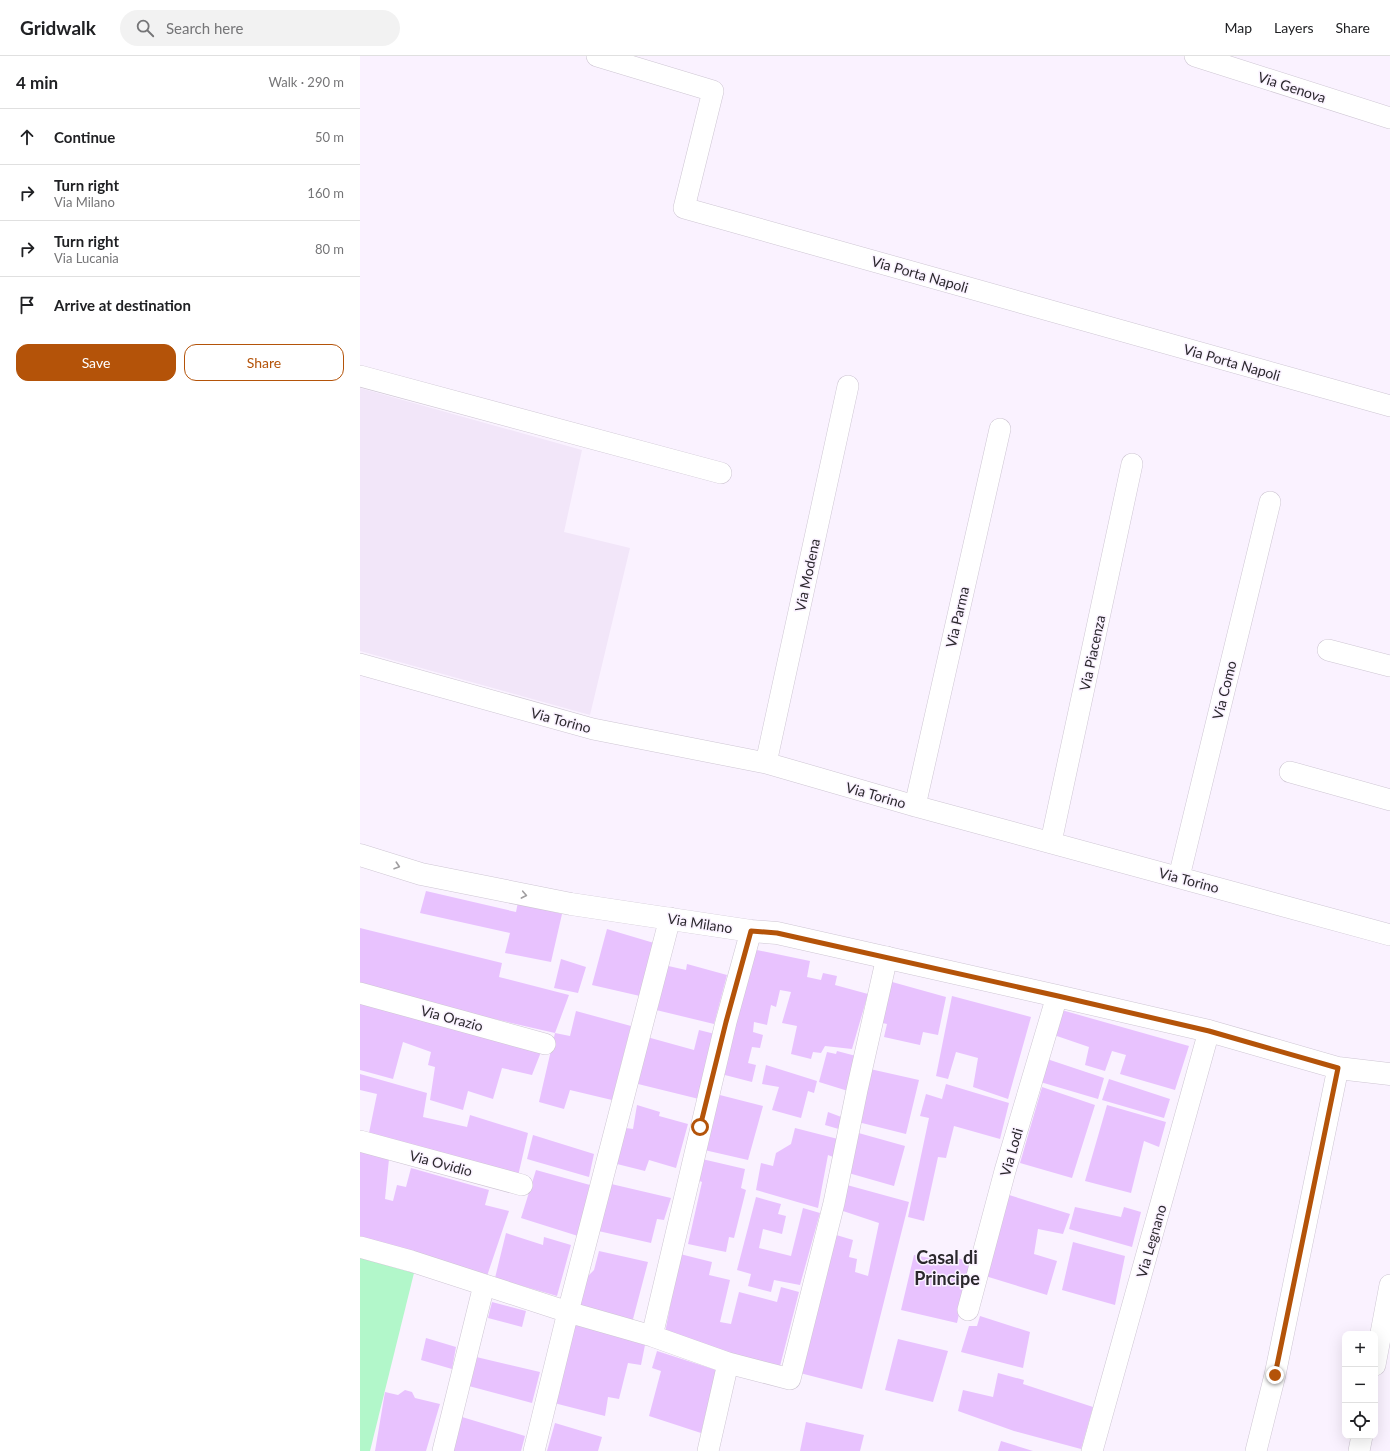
<!DOCTYPE html>
<html lang="en">
<head>
<meta charset="utf-8">
<style>
  :root { --surface:#fff; --page:#f2f2f2; --text:#202124; --muted:#757577; --line:#e0e0e0; --accent:#b45309 }
  body { margin:0; font-family:Lato,sans-serif; background:var(--page); color:var(--text) }
  .controls { position:absolute; right:12px; bottom:12px; display:grid; overflow:hidden; border-radius:8px; box-shadow:0 4px 16px #0002 }
  .controls button { width:36px; height:36px; display:grid; place-items:center; padding:0; border:0; border-bottom:1px solid var(--line); background:var(--surface); color:var(--text); font:20px sans-serif }
  .stop { position:absolute; width:12px; height:12px; margin:-9px; border:3px solid #b45309; border-radius:50%; background:#fff }
  .stop.end { background:#b45309; border-color:#fff; box-shadow:0 1px 4px #0008 }
  .list { margin:0; padding:0; list-style:none }
  h2 { display:flex; justify-content:space-between; align-items:center; height:52px; margin:0; padding:0 16px; font-size:17px }
  h2 small { font-size:13px; font-weight:400; color:var(--muted) }
  .list li { display:grid; grid-template-columns:26px 1fr auto; gap:12px; align-items:center; box-sizing:border-box; height:56px; padding:0 16px; border-top:1px solid var(--line) }
  .list b { display:block; font-size:15px; white-space:nowrap }
  .list p { margin:0; font-size:13px; white-space:nowrap; color:var(--muted) }
  .list em { font-size:13px; font-style:normal; color:var(--muted) }
  .actions { display:flex; gap:8px; padding:12px 16px }
  .actions a { flex:1; padding:9px 0; border:1px solid var(--accent); border-radius:12px; text-align:center; font-size:14px; color:var(--accent) }
  .actions .main { background:var(--accent); color:#fff }
  .icon { flex:none; width:22px; height:22px; fill:none; stroke:currentColor; stroke-width:2; stroke-linecap:round; stroke-linejoin:round }
  .map { position:relative; flex:none; width:1030px; height:1395px; overflow:hidden }
  header { display:flex; align-items:center; gap:24px; box-sizing:border-box; height:56px; padding:0 20px; background:var(--surface); border-bottom:1px solid var(--line) }
  header strong { font-size:19px }
  nav { display:flex; gap:22px; margin-inline-start:auto; font-size:14px }
  .search { width:280px; height:36px; background:var(--page); display:flex; align-items:center; gap:10px; box-sizing:border-box; padding:0 14px; border-radius:22px; color:var(--muted); font-size:15px }
  main { display:flex }
  aside { flex:1; background:var(--surface) }
  .map>svg:first-child { display:block }
  .built { fill:#f2e6f9 }
  .grass { fill:#b2f7ca }
  .building { fill:#e8c2fe }
  .lines { fill:none; stroke-linecap:round; stroke-linejoin:round }
  .minor-casing { stroke:#cec6d3; stroke-width:22 }
  .tertiary-casing { stroke:#cec6d3; stroke-width:23 }
  .minor { stroke:#fff; stroke-width:21 }
  .tertiary { stroke:#fff; stroke-width:22 }
  .oneway { stroke:#a09ea0 }
  .route { stroke:#b45309; stroke-width:5 }
  .labels { text-anchor:middle; dominant-baseline:central; stroke-width:3; stroke-linejoin:round; paint-order:stroke }
  .street-label { font-size:14px; fill:#2b282d; stroke:#faf2ff }
  .district-label { font-size:18px; font-weight:bold; fill:#2b282d; stroke:#faf2ff }
</style>
</head>
<body>
<header>
<strong>Gridwalk</strong>
<div class="search"><svg class="icon" aria-label="search" viewBox="0 0 24 24"><circle cx="10" cy="10" r="6"/><path d="M15 15l6 6"/></svg>Search here</div>
<nav><a>Map</a><a>Layers</a><a>Share</a></nav>
</header>
<main>
<aside>
<h2>4 min<small>Walk · 290 m</small></h2>
<ul class="list">
<li><svg class="icon" aria-label="ahead" viewBox="0 0 24 24"><path d="M12 20V5M6 11l6-6 6 6"/></svg><div><b>Continue</b></div><em>50 m</em></li>
<li><svg class="icon" aria-label="right" viewBox="0 0 24 24"><path d="M7 20v-9h11M14 6l5 5-5 5"/></svg><div><b>Turn right</b><p>Via Milano</p></div><em>160 m</em></li>
<li><svg class="icon" aria-label="right" viewBox="0 0 24 24"><path d="M7 20v-9h11M14 6l5 5-5 5"/></svg><div><b>Turn right</b><p>Via Lucania</p></div><em>80 m</em></li>
<li><svg class="icon" aria-label="arrive" viewBox="0 0 24 24"><path d="M6 21V4h12l-3 4 3 4H6"/></svg><div><b>Arrive at destination</b></div></li>
</ul>
<div class="actions"><a class="main">Save</a><a>Share</a></div>
</aside>
<div class="map">
<svg width="1030" height="1395" viewBox="0 0 1030 1395">
  <rect width="100%" height="100%" fill="#faf2ff"/>
  <!-- built -->
  <path class="built" d="M 0,332 L 222,394 L 204,476 L 270,492 L 230,659 L 0,595 Z"/>
  <!-- grass -->
  <path class="grass" d="M 0,1202 L 54,1217 L 10,1395 L 0,1395 Z"/>
  <!-- building -->
  <path class="building" d="M 66,835 L 156,856 L 158,846 L 202,858 L 191,906 L 145,897 L 150,877 L 60,857 Z
    M 0,872 L 142,907 L 139,921 L 209,939 L 195,977 L 210,980 L 216,955 L 271,970 L 252,1044 L 210,1034 L 204,1053 L 179,1046 L 195,977 L 130,962 L 0,928 Z
    M 247,873 L 294,887 L 280,940 L 232,929 Z
    M 392,893 L 450,905 L 447,921 L 461,924 L 463,917 L 477,920 L 475,929 L 508,938 L 492,993 L 465,990 L 461,997 L 453,996 L 451,1003 L 431,998 L 437,970 L 422,967 L 431,936 L 420,934 L 416,951 L 411,949 L 407,969 L 394,966 L 393,976 L 403,979 L 400,992 L 392,991 L 388,1007 L 396,1009 L 392,1026 L 361,1018 Z
    M 201,903 L 226,911 L 218,937 L 194,932 Z
    M 327,908 L 367,919 L 354,968 L 292,953 L 304,909 L 326,914 Z
    M 525,924 L 586,941 L 578,979 L 563,976 L 560,989 L 524,981 L 527,968 L 518,966 Z
    M 592,940 L 671,961 L 648,1043 L 613,1031 L 618,1002 L 596,996 L 588,1023 L 576,1020 Z
    M 0,947 L 181,996 L 172,1019 L 142,1012 L 133,1043 L 108,1035 L 103,1054 L 70,1044 L 75,1011 L 68,1009 L 71,996 L 43,986 L 33,1023 L 0,1014 Z
    M 698,953 L 829,990 L 815,1034 L 760,1018 L 766,999 L 752,995 L 745,1015 L 725,1009 L 729,991 L 691,978 Z
    M 339,974 L 355,978 L 339,1043 L 278,1028 L 287,981 L 334,994 Z
    M 477,995 L 496,1000 L 488,1035 L 459,1026 L 467,996 L 476,998 Z
    M 684,1002 L 744,1022 L 738,1043 L 677,1025 Z
    M 406,1009 L 457,1025 L 454,1037 L 448,1035 L 441,1062 L 412,1054 L 419,1031 L 402,1028 Z
    M 510,1013 L 559,1024 L 546,1078 L 498,1066 Z
    M 0,1018 L 67,1037 L 63,1061 L 107,1071 L 110,1059 L 168,1077 L 158,1120 L 9,1077 L 17,1038 L 0,1034 Z
    M 749,1023 L 810,1043 L 804,1062 L 742,1044 Z
    M 586,1028 L 649,1047 L 640,1083 L 594,1070 L 586,1102 L 578,1101 L 564,1165 L 548,1161 L 569,1062 L 560,1060 L 566,1038 L 582,1043 Z
    M 682,1031 L 735,1049 L 712,1122 L 660,1107 Z
    M 352,1037 L 403,1050 L 388,1104 L 340,1093 Z
    M 277,1049 L 300,1056 L 299,1060 L 328,1068 L 316,1112 L 289,1104 L 285,1115 L 257,1108 L 266,1072 L 273,1073 Z
    M 747,1049 L 806,1066 L 799,1091 L 784,1085 L 771,1137 L 725,1125 Z
    M 468,1056 L 484,1062 L 482,1074 L 465,1069 Z
    M 435,1072 L 478,1083 L 473,1101 L 468,1099 L 458,1152 L 396,1134 L 401,1107 L 413,1110 L 416,1097 L 431,1088 Z
    M 495,1076 L 545,1090 L 534,1130 L 485,1116 Z
    M 173,1079 L 234,1098 L 229,1121 L 167,1103 Z
    M 0,1094 L 29,1103 L 25,1143 L 33,1145 L 37,1129 L 46,1131 L 51,1112 L 129,1134 L 125,1149 L 149,1155 L 127,1220 L 0,1182 Z
    M 342,1103 L 385,1113 L 381,1132 L 386,1134 L 374,1182 L 369,1181 L 366,1196 L 328,1188 L 342,1126 L 337,1124 Z
    M 176,1114 L 230,1129 L 218,1180 L 161,1162 Z
    M 247,1127 L 311,1142 L 304,1164 L 297,1163 L 291,1187 L 234,1174 Z
    M 487,1129 L 549,1146 L 502,1333 L 440,1317 L 473,1178 L 493,1184 L 489,1201 L 497,1203 L 495,1216 L 508,1220 L 519,1167 L 480,1154 Z
    M 646,1138 L 710,1158 L 703,1178 L 678,1173 L 674,1198 L 697,1205 L 687,1239 L 622,1219 Z
    M 396,1141 L 421,1148 L 418,1158 L 426,1160 L 422,1178 L 403,1173 L 399,1192 L 431,1200 L 443,1152 L 460,1157 L 440,1229 L 414,1224 L 411,1236 L 388,1230 L 391,1218 L 377,1214 Z
    M 715,1151 L 761,1161 L 764,1151 L 781,1156 L 772,1191 L 709,1173 Z
    M 146,1177 L 183,1189 L 184,1181 L 211,1189 L 197,1240 L 135,1222 Z
    M 713,1186 L 765,1200 L 755,1249 L 702,1234 Z
    M 239,1195 L 288,1206 L 272,1267 L 214,1251 L 222,1226 L 234,1214 Z
    M 320,1198 L 352,1206 L 349,1219 L 370,1224 L 360,1266 L 371,1268 L 379,1236 L 417,1246 L 421,1231 L 439,1236 L 419,1314 L 305,1277 Z
    M 554,1199 L 585,1205 L 586,1199 L 611,1206 L 597,1267 L 541,1254 Z
    M 132,1246 L 166,1255 L 162,1271 L 128,1262 Z
    M 620,1260 L 670,1276 L 663,1312 L 601,1296 L 609,1270 L 617,1270 Z
    M 211,1266 L 285,1289 L 281,1309 L 268,1307 L 259,1343 L 248,1341 L 245,1360 L 194,1347 Z
    M 66,1282 L 96,1291 L 92,1313 L 61,1304 Z
    M 538,1283 L 588,1295 L 573,1346 L 525,1334 Z
    M 297,1295 L 356,1314 L 341,1377 L 289,1360 L 301,1315 L 292,1312 Z
    M 112,1300 L 180,1316 L 172,1347 L 105,1329 Z
    M 638,1317 L 664,1324 L 663,1328 L 733,1351 L 721,1393 L 654,1375 L 598,1355 L 603,1334 L 633,1341 Z
    M 45,1334 L 52,1336 L 55,1342 L 80,1348 L 66,1395 L 15,1395 L 25,1336 L 38,1339 Z
    M 102,1361 L 165,1380 L 161,1395 L 92,1395 Z
    M 446,1366 L 504,1379 L 500,1395 L 440,1395 Z
    M 195,1367 L 242,1381 L 238,1395 L 187,1395 Z
    M 641,1385 L 673,1395 L 638,1395 Z"/>
  <g class="lines">
    <defs>
      <path id="minor" d="M 237,0 L 353,35 L 324,152 L 1030,350
        M 835,0 L 1030,62
        M 0,320 L 361,417
        M 968,594 L 1030,610
        M 0,608 L 233,673 L 406,707 L 555,750 L 1030,879
        M 406,707 L 488,330
        M 930,716 L 1030,744
        M 555,750 L 640,373
        M 691,786 L 772,408
        M 819,821 L 910,446
        M 0,937 L 185,988
        M 0,1085 L 162,1129
        M 0,1191 L 51,1205 L 208,1256 L 292,1280 L 368,1307 L 430,1323 L 474,1147 L 497,1034 L 527,901
        M 608,1254 L 645,1115 L 697,940
        M 292,1280 L 366,966 L 391,875
        M 1015,1309 L 1030,1229
        M 83,1395 L 124,1229
        M 174,1395 L 208,1256 L 310,862
        M 348,1395 L 368,1307
        M 732,1395 L 849,975
        M 896,1395 L 915,1319 L 978,1012
        M 999,1395 L 1002,1380"/>
      <path id="tertiary" d="M 0,799 L 61,818 L 211,848 L 391,875 L 417,877 L 697,940 L 849,975 L 978,1012 L 1030,1018"/>
    </defs>
    <!-- minor casing -->
    <use href="#minor" class="minor-casing"/>
    <!-- tertiary casing -->
    <use href="#tertiary" class="tertiary-casing"/>
    <!-- minor -->
    <use href="#minor" class="minor"/>
    <!-- tertiary -->
    <use href="#tertiary" class="tertiary"/>
  </g>
  <!-- one-way arrows -->
  <defs><path id="oneway-chevron" d="M-2-3.5L2.5 0L-2 3.5" fill="none" stroke-width="1.6" stroke-linecap="round" stroke-linejoin="round"/></defs>
  <g class="oneway">
    <use href="#oneway-chevron" transform="translate(37 810) rotate(18)"/>
    <use href="#oneway-chevron" transform="translate(164 839) rotate(11)"/>
  </g>
  <g class="lines">
    <!-- route -->
    <path class="route" d="M 340,1071 L 366,966 L 391,875 L 417,877 L 698,940 L 849,975 L 978,1012 L 915,1319"/>
  </g>
  <g class="labels">
    <!-- street labels -->
    <g class="street-label">
      <text transform="translate(932 31) rotate(18)">Via Genova</text>
      <text transform="translate(560 218) rotate(16)">Via Porta Napoli</text>
      <text transform="translate(872 306) rotate(16)">Via Porta Napoli</text>
      <text transform="translate(447 519) rotate(-78)">Via Modena</text>
      <text transform="translate(597 561) rotate(-77)">Via Parma</text>
      <text transform="translate(732 597) rotate(-78)">Via Piacenza</text>
      <text transform="translate(864 634) rotate(-76)">Via Como</text>
      <text transform="translate(201 664) rotate(15)">Via Torino</text>
      <text transform="translate(516 739) rotate(16)">Via Torino</text>
      <text transform="translate(829 824) rotate(15)">Via Torino</text>
      <text transform="translate(340 867) rotate(9)">Via Milano</text>
      <text transform="translate(92 962) rotate(15)">Via Orazio</text>
      <text transform="translate(651 1096) rotate(-74)">Via Lodi</text>
      <text transform="translate(81 1107) rotate(15)">Via Ovidio</text>
      <text transform="translate(791 1185) rotate(-74)">Via Legnano</text>
    </g>
    <!-- district labels -->
    <g class="district-label">
      <text x="587" y="1201">Casal di<tspan x="587" dy="21">Principe</tspan></text>
    </g>
  </g>
</svg>
<div class="controls">
<button>+</button>
<button>−</button>
<button><svg class="icon" aria-label="locate" viewBox="0 0 24 24"><circle cx="12" cy="12" r="6"/><path d="M12 2v4M12 18v4M2 12h4M18 12h4"/></svg></button>
</div>
<div class="stop" style="left:340px;top:1071px"></div>
<div class="stop end" style="left:915px;top:1319px"></div>
</div>
</main>
</body>
</html>
